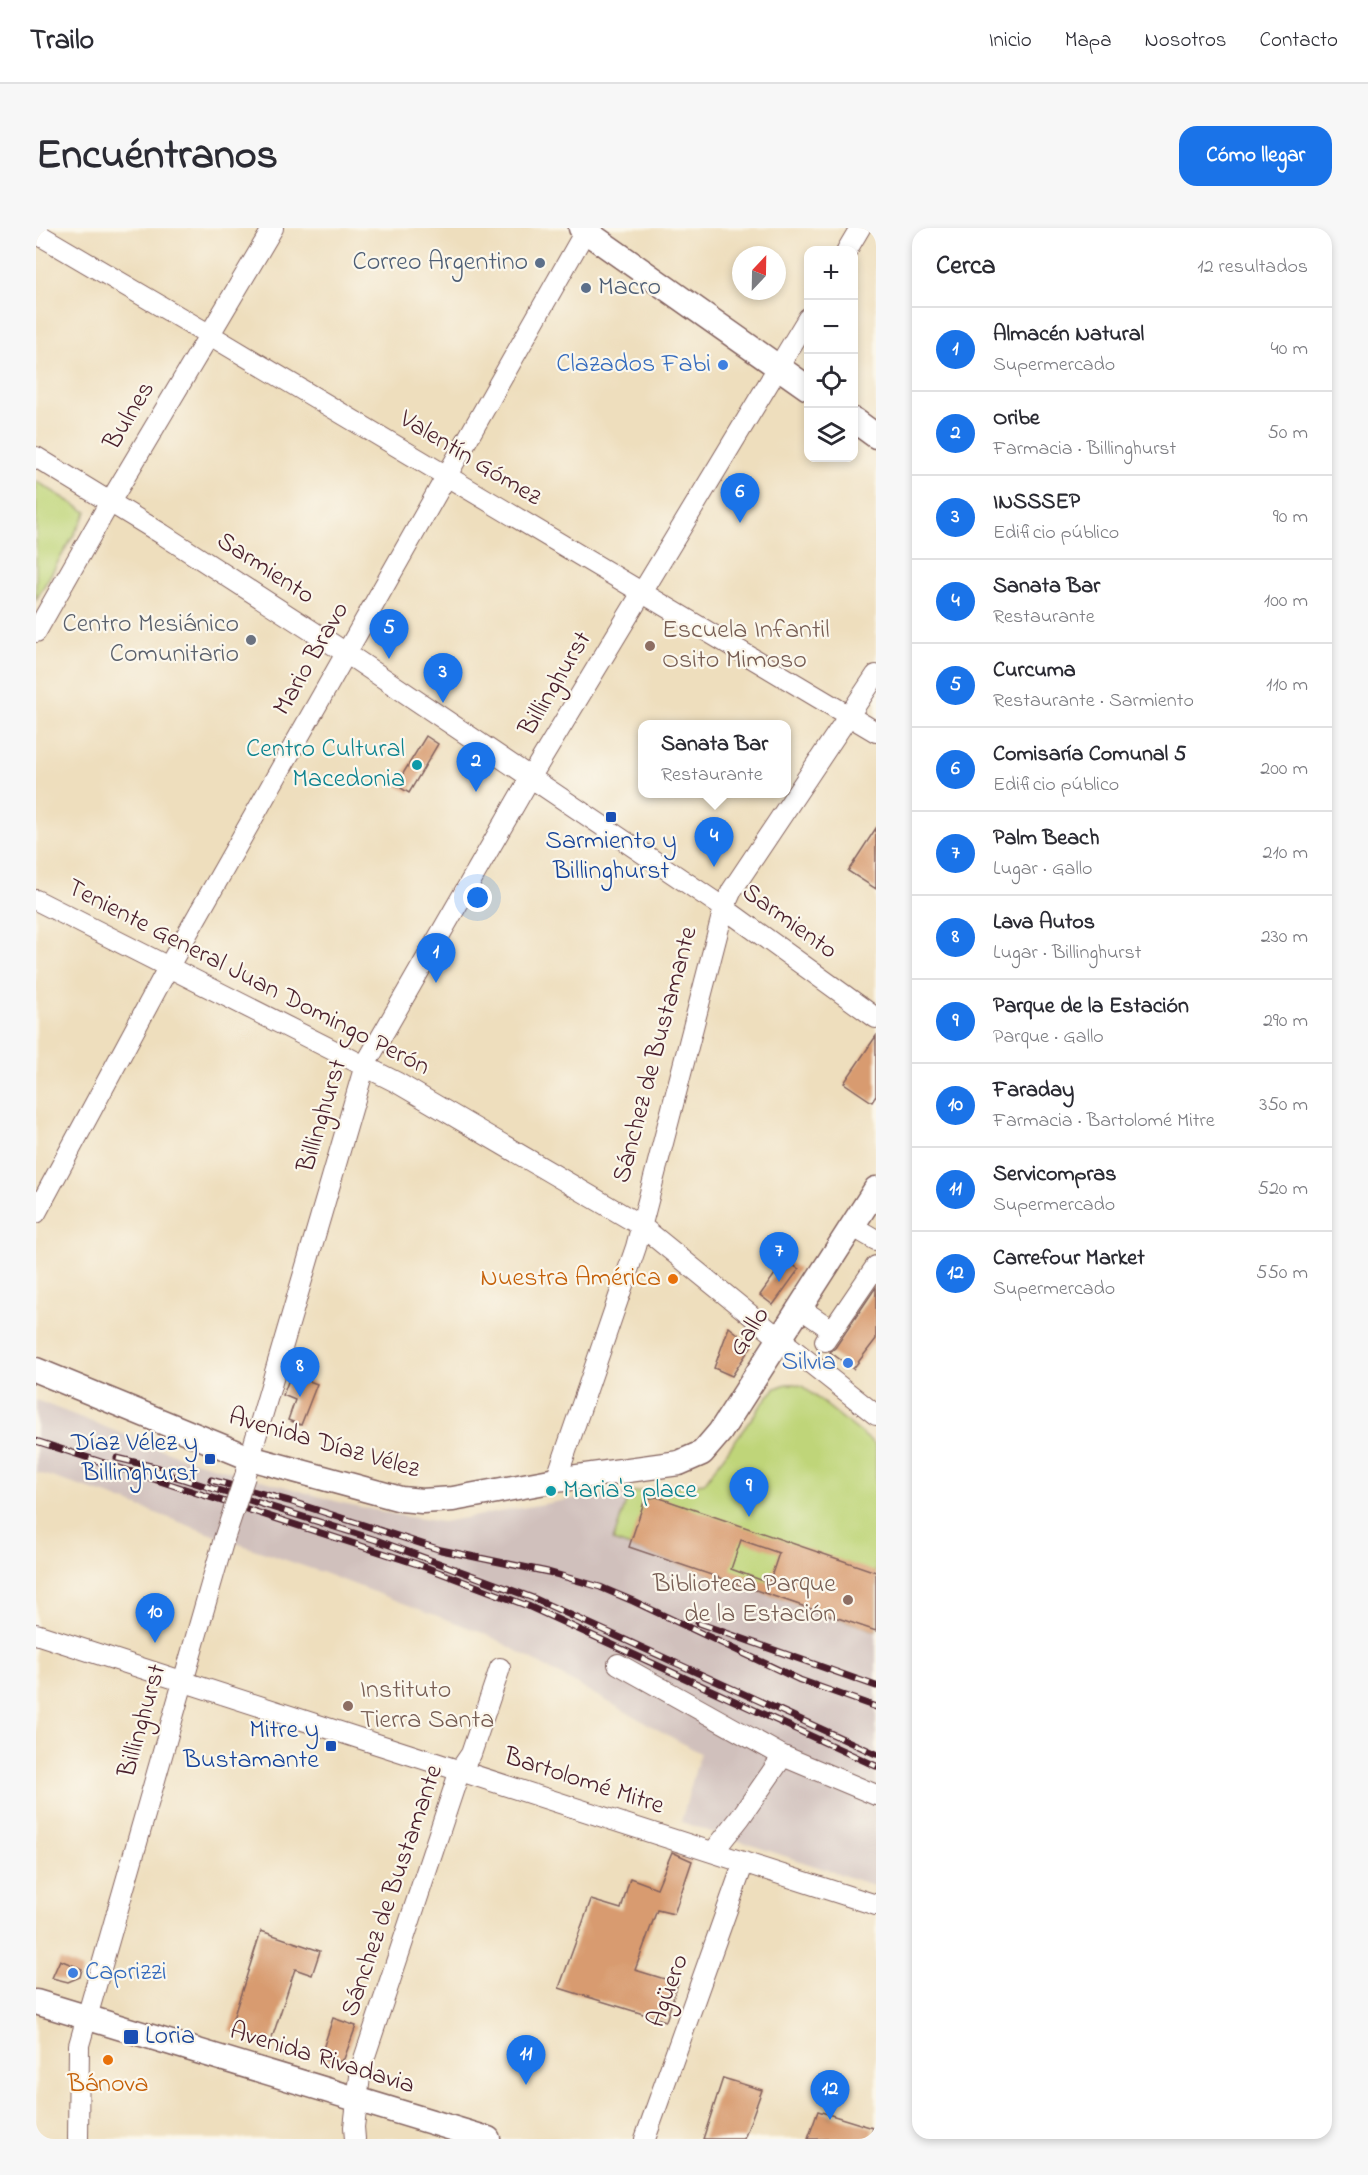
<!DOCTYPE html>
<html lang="es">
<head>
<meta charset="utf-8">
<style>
  :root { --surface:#fff; --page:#f7f7f7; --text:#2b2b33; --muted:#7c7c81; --line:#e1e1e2; --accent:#1a73e8 }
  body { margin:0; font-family:"Indie Flower",sans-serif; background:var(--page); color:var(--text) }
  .controls { position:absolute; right:18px; top:18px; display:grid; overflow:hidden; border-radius:12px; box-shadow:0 3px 9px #0003 }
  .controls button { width:54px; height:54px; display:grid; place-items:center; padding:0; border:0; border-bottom:2px solid var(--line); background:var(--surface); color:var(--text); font:30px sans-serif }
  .compass { position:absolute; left:696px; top:18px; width:54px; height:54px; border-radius:50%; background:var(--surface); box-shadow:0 3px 9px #0003; rotate:22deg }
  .you { position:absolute; left:442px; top:670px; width:21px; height:21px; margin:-15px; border:4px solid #fff; border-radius:50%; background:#1a73e8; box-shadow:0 0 0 9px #1a73e833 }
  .badge { display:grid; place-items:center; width:39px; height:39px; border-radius:50%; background:var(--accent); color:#fff; font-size:20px; font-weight:700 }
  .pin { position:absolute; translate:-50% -50px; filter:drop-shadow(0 2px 3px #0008) }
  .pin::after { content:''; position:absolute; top:32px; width:21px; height:18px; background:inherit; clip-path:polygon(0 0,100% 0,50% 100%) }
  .popup { position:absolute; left:602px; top:492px; width:153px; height:78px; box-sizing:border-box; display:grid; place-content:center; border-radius:12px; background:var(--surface); filter:drop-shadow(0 2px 4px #0005); font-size:20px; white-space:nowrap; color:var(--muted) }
  .popup b { font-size:22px; color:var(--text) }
  .popup::after { content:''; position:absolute; left:50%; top:100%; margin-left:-12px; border:12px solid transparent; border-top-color:var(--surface) }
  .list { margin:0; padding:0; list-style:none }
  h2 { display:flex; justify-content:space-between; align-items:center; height:78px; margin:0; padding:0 24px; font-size:26px }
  h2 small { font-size:20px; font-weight:400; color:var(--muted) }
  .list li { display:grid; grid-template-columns:39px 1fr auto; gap:18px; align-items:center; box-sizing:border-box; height:84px; padding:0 24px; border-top:2px solid var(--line) }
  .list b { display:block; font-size:22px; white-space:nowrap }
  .list p { margin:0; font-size:20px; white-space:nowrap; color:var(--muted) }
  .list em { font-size:20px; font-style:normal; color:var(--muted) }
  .icon { flex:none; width:33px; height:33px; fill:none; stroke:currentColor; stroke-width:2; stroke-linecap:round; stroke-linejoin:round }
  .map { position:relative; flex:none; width:840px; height:1911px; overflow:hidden; border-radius:18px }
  header { display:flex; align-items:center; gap:36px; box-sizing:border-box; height:84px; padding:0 30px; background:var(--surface); border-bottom:2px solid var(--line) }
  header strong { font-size:28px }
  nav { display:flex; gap:33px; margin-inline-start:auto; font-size:21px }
  .intro { display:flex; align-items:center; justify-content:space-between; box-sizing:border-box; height:144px; padding:0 36px }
  h1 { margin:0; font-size:42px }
  .button { padding:15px 27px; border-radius:18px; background:var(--accent); color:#fff; font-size:21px; font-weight:700 }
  main { display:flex; gap:36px; padding:0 36px }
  aside { flex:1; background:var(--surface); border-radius:18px; box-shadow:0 3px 9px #0003 }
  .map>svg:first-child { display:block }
  .industrial { fill:#d0c0bc }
  .green { fill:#bfd579; stroke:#847a52; stroke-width:1.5 }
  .building { fill:#d89b70; fill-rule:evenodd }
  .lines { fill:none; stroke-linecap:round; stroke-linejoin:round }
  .minor-casing { stroke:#83625e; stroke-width:22 }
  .major-casing { stroke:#83625e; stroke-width:27 }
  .minor { stroke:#fff; stroke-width:20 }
  .major { stroke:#fff; stroke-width:24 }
  .rail-casing { stroke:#4a1f2b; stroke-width:7 }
  .rail { stroke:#fbf7ec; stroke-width:4.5; stroke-dasharray:14; stroke-linecap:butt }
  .minor-bridge-casing { stroke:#83625e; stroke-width:22; stroke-linecap:butt }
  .minor-bridge { stroke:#fff; stroke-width:20 }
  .service-dot { fill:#5c6f8a; stroke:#fbf7ec; stroke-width:2 }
  .shop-dot { fill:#3f7fe0; stroke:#fbf7ec; stroke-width:2 }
  .worship-dot { fill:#6b7280; stroke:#fbf7ec; stroke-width:2 }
  .education-dot { fill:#8d6e63; stroke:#fbf7ec; stroke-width:2 }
  .culture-dot { fill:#0f9aa8; stroke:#fbf7ec; stroke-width:2 }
  .transit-dot { fill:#1a4fb4; stroke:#fbf7ec; stroke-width:2 }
  .food-dot { fill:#e8710a; stroke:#fbf7ec; stroke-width:2 }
  .labels { text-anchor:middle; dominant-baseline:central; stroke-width:4.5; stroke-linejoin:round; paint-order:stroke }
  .service-label { font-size:26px; fill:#4e5e75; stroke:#fbf7ec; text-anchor:end }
  .shop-label { font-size:26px; fill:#366cbe; stroke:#fbf7ec; text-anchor:end }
  .street-label { font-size:26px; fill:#4a1f2b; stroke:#fbf7ec }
  .worship-label { font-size:26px; fill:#5b616d; stroke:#fbf7ec; text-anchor:end }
  .education-label { font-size:26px; fill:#785e54; stroke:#fbf7ec; text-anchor:start }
  .culture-label { font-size:26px; fill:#0d838f; stroke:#fbf7ec; text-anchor:end }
  .transit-label { font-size:26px; fill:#164399; stroke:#fbf7ec; text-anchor:end }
  .food-label { font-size:26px; fill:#c56008; stroke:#fbf7ec; text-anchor:end }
</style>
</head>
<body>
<header>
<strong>Trailo</strong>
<nav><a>Inicio</a><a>Mapa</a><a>Nosotros</a><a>Contacto</a></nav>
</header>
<div class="intro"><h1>Encuéntranos</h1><a class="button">Cómo llegar</a></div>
<main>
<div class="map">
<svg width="840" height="1911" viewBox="0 0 840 1911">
  <rect width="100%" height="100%" fill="#fbf7ec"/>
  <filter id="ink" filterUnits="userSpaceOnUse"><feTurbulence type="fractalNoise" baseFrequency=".0167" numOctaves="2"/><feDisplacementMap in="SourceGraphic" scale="12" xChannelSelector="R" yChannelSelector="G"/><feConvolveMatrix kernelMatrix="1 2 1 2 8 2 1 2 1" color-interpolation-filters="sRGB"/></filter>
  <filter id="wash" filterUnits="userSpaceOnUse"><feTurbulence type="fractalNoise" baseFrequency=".008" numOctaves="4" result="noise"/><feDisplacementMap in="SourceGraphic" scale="24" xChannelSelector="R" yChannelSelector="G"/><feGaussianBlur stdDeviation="1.35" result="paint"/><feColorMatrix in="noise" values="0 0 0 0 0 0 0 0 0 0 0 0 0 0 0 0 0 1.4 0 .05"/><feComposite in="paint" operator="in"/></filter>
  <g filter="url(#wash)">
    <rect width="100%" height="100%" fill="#eedebd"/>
    <!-- industrial -->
    <path class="industrial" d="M 0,1172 L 148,1230 L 306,1275 L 367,1288 L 406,1294 L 548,1269 L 593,1265 L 577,1313 L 840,1403 L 840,1658 L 645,1594 L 664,1525 L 452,1407 L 285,1344 L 188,1311 L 75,1268 L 0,1244 Z"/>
    <!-- green -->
    <path class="green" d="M 0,253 L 51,284 L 0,372 Z
      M 750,1156 L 759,1156 L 766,1158 L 840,1217 L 840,1403 L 577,1313 L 593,1265 L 668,1255 L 732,1168 L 740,1160 Z"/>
    <g id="blocks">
      <!-- building -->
      <path class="building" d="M 390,508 L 402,516 L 373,565 L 360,557 Z
        M 840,600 L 840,661 L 812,643 Z
        M 840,808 L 840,868 L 836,874 L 808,855 Z
        M 749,1032 L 763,1041 L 737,1077 L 724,1067 Z
        M 840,1059 L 840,1111 L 817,1141 L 794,1124 L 799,1120 Z
        M 693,1099 L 716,1117 L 696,1148 L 678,1140 Z
        M 255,1146 L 281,1156 L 265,1197 L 252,1192 L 259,1172 L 247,1167 Z
        M 621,1269 L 840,1344 L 840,1403 L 593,1319 L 609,1271 ZM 705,1312 L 743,1325 L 733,1355 L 695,1341 Z
        M 636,1624 L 656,1633 L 638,1686 L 621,1682 L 599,1742 L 642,1755 L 630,1793 L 523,1760 L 555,1672 L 585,1681 L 594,1650 L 621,1660 Z
        M 225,1703 L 284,1723 L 276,1747 L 259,1741 L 234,1816 L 193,1803 Z
        M 24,1732 L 46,1741 L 44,1749 L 32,1754 L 16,1750 Z
        M 297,1790 L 320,1798 L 308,1831 L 301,1835 L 284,1830 Z
        M 687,1850 L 726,1862 L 708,1911 L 667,1911 Z
        M 782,1883 L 837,1900 L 834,1911 L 772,1911 Z"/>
    </g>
  </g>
  <g filter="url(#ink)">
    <use href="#blocks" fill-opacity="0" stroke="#83625e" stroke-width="1.5"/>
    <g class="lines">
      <defs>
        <path id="minor" d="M 0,5 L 174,107 L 840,504
          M 811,22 L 824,0
          M 0,229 L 126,306 L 310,425 L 688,680 L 840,790
          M 0,404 L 74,274 L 237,0
          M 0,672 L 360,854 L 604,997 L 744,1111 L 840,1187
          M 0,985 L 133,738 L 551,0
          M 816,998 L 840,1012
          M 764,1080 L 796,1102
          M 789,1113 L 840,1038
          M 210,1243 L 329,837 L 494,550 L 772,90
          M 520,1252 L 600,1019 L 688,680 L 696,662 L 840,447
          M 0,1406 L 840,1677
          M 582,1436 L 747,1528 L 840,1567
          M 677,1624 L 704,1590 L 747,1528
          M 42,1911 L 43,1817 L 188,1311
          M 319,1911 L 318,1899 L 325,1840 L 424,1542 L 435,1526 L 464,1440
          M 609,1911 L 708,1634"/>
        <path id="major" d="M 545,0 L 772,160
          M 818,192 L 840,208
          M 0,1142 L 214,1230 L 365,1271 L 386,1273 L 417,1271 L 520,1252 L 643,1235 L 666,1225 L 684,1204 L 840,961
          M 0,1774 L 452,1911"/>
      </defs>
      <!-- minor casing -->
      <use href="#minor" class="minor-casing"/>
      <!-- major casing -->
      <use href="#major" class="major-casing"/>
      <!-- minor -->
      <use href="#minor" class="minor"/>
      <!-- major -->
      <use href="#major" class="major"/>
      <defs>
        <path id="rail" d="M 0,1213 L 381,1336 L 492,1378 L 840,1538
          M 81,1230 L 123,1240
          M 115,1241 L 340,1312 L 497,1370 L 840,1526
          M 175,1252 L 253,1273 L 405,1322 L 512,1344 L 564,1359 L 597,1373 L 764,1452 L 840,1479
          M 662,1395 L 840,1458"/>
      </defs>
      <!-- rail casing -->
      <use href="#rail" class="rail-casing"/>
      <!-- rail -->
      <use href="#rail" class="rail"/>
      <defs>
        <path id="minor-bridge" d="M 188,1311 L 209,1248"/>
      </defs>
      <!-- minor-bridge casing -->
      <use href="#minor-bridge" class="minor-bridge-casing"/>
      <!-- minor-bridge -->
      <use href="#minor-bridge" class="minor-bridge"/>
    </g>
  </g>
  <!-- markers -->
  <g class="service-dot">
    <circle cx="504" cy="35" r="6"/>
    <circle cx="550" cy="60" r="6"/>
  </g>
  <g class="shop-dot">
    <circle cx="687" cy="137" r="6"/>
    <circle cx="812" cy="1135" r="6"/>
    <circle cx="37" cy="1745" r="6"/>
  </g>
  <circle class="worship-dot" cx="215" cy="412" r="6"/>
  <g class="education-dot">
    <circle cx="614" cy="418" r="6"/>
    <circle cx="812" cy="1372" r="6"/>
    <circle cx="312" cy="1478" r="6"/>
  </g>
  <g class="culture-dot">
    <circle cx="381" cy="537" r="6"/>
    <circle cx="515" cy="1263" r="6"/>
  </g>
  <g class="transit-dot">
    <rect x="569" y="583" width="12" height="12" rx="3"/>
    <rect x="168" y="1225" width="12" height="12" rx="3"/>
    <rect x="289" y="1512" width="12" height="12" rx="3"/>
    <rect x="87" y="1801" width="16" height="16" rx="3"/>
  </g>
  <g class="food-dot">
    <circle cx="637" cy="1051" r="6"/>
    <circle cx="72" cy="1832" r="6"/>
  </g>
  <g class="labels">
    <!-- service labels -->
    <g class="service-label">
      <text x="492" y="35">Correo Argentino</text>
      <text x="562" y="60" text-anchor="start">Macro</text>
    </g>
    <!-- shop labels -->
    <g class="shop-label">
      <text x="675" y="137">Clazados Fabi</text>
      <text x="800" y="1135">Silvia</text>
      <text x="49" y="1745" text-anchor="start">Caprizzi</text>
    </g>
    <!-- street labels -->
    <g class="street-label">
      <text transform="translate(94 188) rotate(-59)">Bulnes</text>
      <text transform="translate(434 231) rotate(31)">Valentín Gómez</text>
      <text transform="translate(229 341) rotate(33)">Sarmiento</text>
      <text transform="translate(276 431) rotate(-60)">Mario Bravo</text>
      <text transform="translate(520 456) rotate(-59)">Billinghurst</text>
      <text transform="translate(753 694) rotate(36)">Sarmiento</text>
      <text transform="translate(212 750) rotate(27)">Teniente General Juan Domingo Perón</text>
      <text transform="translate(620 827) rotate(-75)">Sánchez de Bustamante</text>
      <text transform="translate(287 888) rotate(-73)">Billinghurst</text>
      <text transform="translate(714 1104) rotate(-57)">Gallo</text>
      <text transform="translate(288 1216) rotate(16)">Avenida Díaz Vélez</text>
      <text transform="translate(107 1493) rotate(-74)">Billinghurst</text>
      <text transform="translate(548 1554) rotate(18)">Bartolomé Mitre</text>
      <text transform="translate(357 1663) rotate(-71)">Sánchez de Bustamante</text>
      <text transform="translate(633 1763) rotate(-70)">Agüero</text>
      <text transform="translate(286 1831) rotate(17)">Avenida Rivadavia</text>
    </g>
    <!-- worship labels -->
    <g class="worship-label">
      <text x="203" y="397">Centro Mesiánico<tspan x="203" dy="30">Comunitario</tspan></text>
    </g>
    <!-- education labels -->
    <g class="education-label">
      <text x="626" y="403">Escuela Infantil<tspan x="626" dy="30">Osito Mimoso</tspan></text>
      <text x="800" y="1357" text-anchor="end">Biblioteca Parque<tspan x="800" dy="30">de la Estación</tspan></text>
      <text x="324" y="1463">Instituto<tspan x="324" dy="30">Tierra Santa</tspan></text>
    </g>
    <!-- culture labels -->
    <g class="culture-label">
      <text x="369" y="522">Centro Cultural<tspan x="369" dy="30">Macedonia</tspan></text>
      <text x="527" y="1263" text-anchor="start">Maria's place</text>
    </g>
    <!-- transit labels -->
    <g class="transit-label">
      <text x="575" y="614" text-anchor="middle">Sarmiento y<tspan x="575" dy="30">Billinghurst</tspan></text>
      <text x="162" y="1216">Díaz Vélez y<tspan x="162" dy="30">Billinghurst</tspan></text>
      <text x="283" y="1503">Mitre y<tspan x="283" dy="30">Bustamante</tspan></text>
      <text x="109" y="1809" text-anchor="start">Loria</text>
    </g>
    <!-- food labels -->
    <g class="food-label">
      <text x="625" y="1051">Nuestra América</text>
      <text x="72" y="1857" text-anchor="middle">Bánova</text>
    </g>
  </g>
</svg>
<div class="controls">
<button>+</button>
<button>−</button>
<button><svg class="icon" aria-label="locate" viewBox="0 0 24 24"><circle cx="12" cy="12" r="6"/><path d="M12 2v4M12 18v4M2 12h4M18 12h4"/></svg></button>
<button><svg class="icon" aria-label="layers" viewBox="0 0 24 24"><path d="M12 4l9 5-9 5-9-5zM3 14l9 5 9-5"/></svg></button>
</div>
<svg class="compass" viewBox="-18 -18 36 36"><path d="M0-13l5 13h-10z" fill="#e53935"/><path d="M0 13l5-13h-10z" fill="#7c7c81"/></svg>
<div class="you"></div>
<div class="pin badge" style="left:400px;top:755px">1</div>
<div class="pin badge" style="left:440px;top:564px">2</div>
<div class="pin badge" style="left:407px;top:475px">3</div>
<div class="pin badge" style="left:678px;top:639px">4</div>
<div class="popup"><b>Sanata Bar</b>Restaurante</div>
<div class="pin badge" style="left:353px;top:431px">5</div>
<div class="pin badge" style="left:704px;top:295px">6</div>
<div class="pin badge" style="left:743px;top:1054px">7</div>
<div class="pin badge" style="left:264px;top:1169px">8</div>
<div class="pin badge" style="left:713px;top:1289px">9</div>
<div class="pin badge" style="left:119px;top:1415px">10</div>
<div class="pin badge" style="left:490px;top:1857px">11</div>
<div class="pin badge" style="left:794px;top:1892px">12</div>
</div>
<aside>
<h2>Cerca<small>12 resultados</small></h2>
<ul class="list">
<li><span class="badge">1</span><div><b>Almacén Natural</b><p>Supermercado</p></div><em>40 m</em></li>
<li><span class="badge">2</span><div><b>Oribe</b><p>Farmacia · Billinghurst</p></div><em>50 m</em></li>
<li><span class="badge">3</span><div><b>INSSSEP</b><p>Edificio público</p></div><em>90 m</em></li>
<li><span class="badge">4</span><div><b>Sanata Bar</b><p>Restaurante</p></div><em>100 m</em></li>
<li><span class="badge">5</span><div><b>Curcuma</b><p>Restaurante · Sarmiento</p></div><em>110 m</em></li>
<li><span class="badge">6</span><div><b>Comisaría Comunal 5</b><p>Edificio público</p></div><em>200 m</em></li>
<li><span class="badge">7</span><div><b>Palm Beach</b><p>Lugar · Gallo</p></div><em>210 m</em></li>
<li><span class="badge">8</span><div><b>Lava Autos</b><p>Lugar · Billinghurst</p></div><em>230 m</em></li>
<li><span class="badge">9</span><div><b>Parque de la Estación</b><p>Parque · Gallo</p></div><em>290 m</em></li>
<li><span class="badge">10</span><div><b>Faraday</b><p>Farmacia · Bartolomé Mitre</p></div><em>350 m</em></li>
<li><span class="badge">11</span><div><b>Servicompras</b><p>Supermercado</p></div><em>520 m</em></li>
<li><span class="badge">12</span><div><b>Carrefour Market</b><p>Supermercado</p></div><em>550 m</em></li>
</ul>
</aside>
</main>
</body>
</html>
